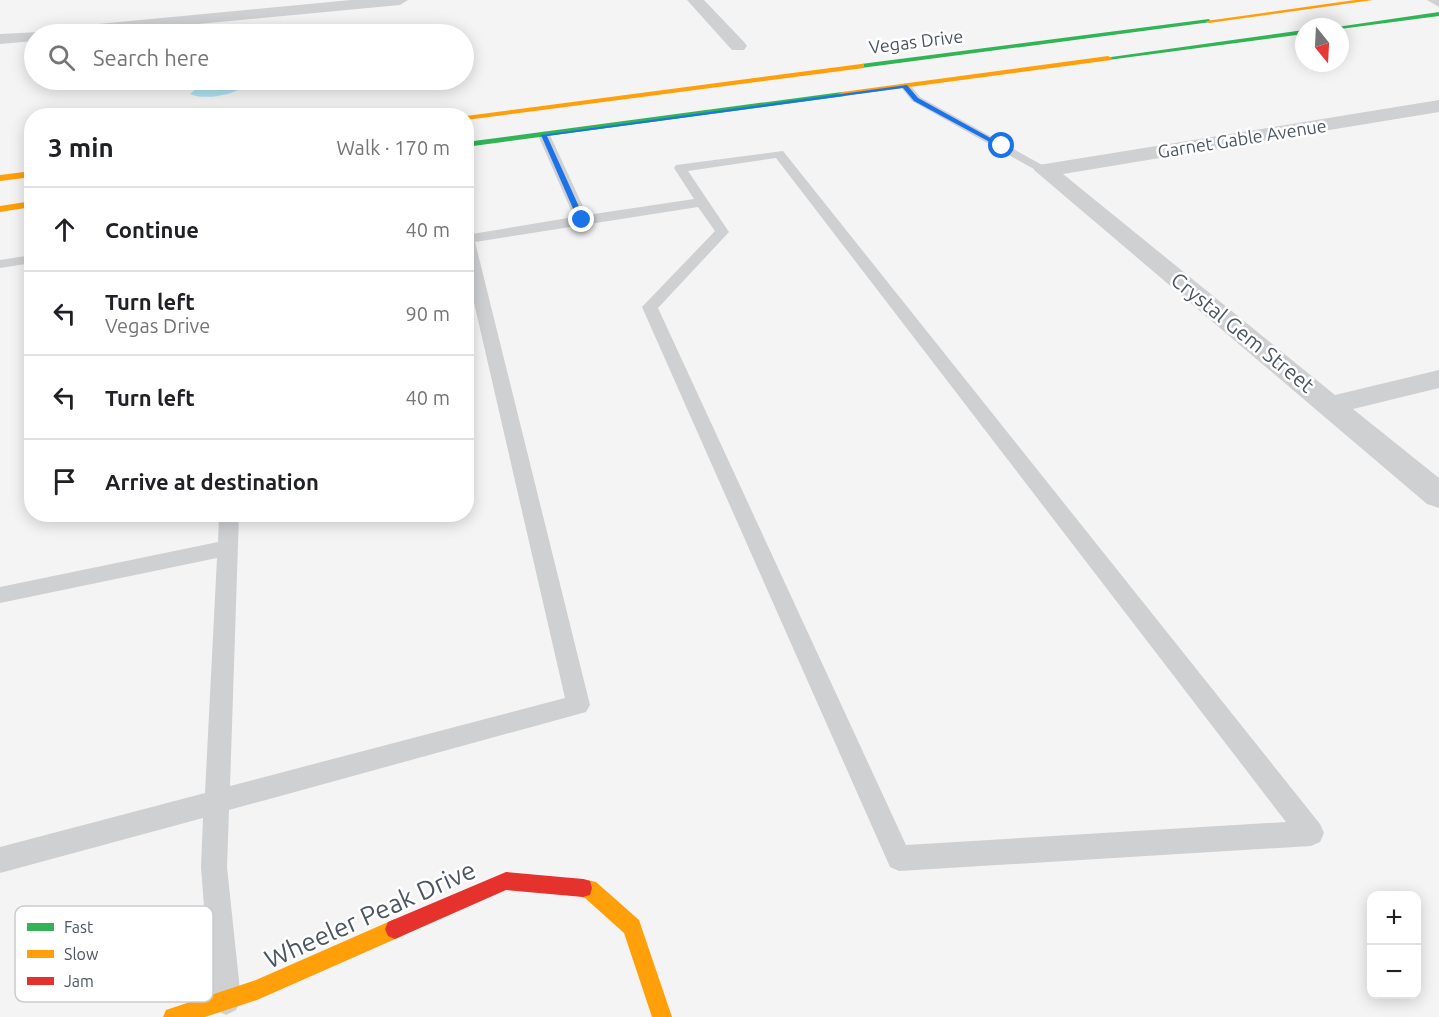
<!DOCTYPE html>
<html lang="en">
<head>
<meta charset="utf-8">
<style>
  :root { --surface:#fff; --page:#f6f6f6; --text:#202124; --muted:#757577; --line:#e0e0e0 }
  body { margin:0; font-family:Ubuntu,sans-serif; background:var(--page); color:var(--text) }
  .controls { position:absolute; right:18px; bottom:18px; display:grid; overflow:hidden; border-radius:12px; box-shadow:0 3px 15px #0003 }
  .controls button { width:54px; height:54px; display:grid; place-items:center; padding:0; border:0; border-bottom:2px solid var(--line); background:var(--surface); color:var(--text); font:30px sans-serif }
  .compass { position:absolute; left:1295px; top:18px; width:54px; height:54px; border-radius:50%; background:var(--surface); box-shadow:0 3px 15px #0003; rotate:162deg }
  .stop { position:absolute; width:18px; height:18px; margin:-14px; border:4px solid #1a73e8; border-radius:50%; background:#fff }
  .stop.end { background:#1a73e8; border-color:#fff; box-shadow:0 2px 6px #0008 }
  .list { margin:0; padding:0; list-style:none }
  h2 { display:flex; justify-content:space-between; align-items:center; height:78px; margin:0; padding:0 24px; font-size:26px }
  h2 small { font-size:20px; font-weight:400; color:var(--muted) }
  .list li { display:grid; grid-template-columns:39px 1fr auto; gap:18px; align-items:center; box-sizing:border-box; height:84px; padding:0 24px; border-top:2px solid var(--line) }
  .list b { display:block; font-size:22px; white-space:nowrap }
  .list p { margin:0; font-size:20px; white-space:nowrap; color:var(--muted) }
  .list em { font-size:20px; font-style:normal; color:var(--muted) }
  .icon { flex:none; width:33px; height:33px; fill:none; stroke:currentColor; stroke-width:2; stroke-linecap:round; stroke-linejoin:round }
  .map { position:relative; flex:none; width:1439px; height:1017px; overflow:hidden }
  .search { position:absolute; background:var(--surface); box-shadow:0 3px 15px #0003; left:24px; top:24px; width:450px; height:66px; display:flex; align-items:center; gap:15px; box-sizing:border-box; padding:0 21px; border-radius:33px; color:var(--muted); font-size:22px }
  .panel { position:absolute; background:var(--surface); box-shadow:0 3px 15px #0003; left:24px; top:108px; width:450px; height:414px; border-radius:24px }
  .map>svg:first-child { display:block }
  .water { fill:#aee2f0 }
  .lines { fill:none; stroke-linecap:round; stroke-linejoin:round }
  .lane { fill:#ced0d2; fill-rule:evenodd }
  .street { fill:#ced0d2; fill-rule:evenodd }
  .fast { fill:#30b455; fill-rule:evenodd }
  .slow { fill:#ff9f0a; fill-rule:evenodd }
  .jam { fill:#e5322d; fill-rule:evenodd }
  .route { fill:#1a73e8 }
  .labels { text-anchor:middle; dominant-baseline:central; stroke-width:5; stroke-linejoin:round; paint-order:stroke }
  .far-street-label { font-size:18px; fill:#4a5661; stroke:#fff }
  .street-label { font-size:21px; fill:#4a5661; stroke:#fff }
  .near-street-label { font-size:26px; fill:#4a5661; stroke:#fff }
  .key { fill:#fff; stroke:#c9ccd0; stroke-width:1.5 }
  .key-label { font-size:16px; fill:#4a5661 }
</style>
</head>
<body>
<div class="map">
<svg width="1439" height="1017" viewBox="0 0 1439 1017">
  <rect width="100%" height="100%" fill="#f4f4f4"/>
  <!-- water -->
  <path class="water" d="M 234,84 L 243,87 C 231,96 203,100 190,94 L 198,87 Z"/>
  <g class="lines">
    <!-- lane -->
    <path class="lane" d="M 905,83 L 909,84 L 920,97 L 1051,170 L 1049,173 L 1041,173 L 912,101 L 900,86 Z
      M 544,131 L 550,135 L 587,215 L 694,199 L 674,168 L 676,165 L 783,151 L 1320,824 L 1324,833 L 1320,842 L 1311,846 L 899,871 L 890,867 L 642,307 L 715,231 L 698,207 L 475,242 L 590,705 L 586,712 L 229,810 L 227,867 L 241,1000 L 236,1010 L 226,1015 L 216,1010 L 211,1000 L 201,867 L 203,818 L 0,873 L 0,847 L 205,793 L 217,558 L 0,603 L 0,587 L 218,542 L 219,514 L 239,514 L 230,786 L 565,698 L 466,268 L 466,231 L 472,234 L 574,217 L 538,135 ZM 776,158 L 1286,822 L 906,845 L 658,308 L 729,232 L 688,171 Z
      M 32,255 L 32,263 L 0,268 L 0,260 Z"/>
    <!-- street -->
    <path class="street" d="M 351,0 L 408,0 L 400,5 L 93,34 L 34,34 L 34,41 L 0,44 L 0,34 L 39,32 L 46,29 Z
      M 687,0 L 704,0 L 744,42 L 747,46 L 744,50 L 732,50 Z
      M 1427,0 L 1439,0 L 1439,7 Z
      M 1439,100 L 1439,112 L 1063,174 L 1335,395 L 1439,370 L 1439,388 L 1353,409 L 1439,478 L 1439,508 L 1427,504 L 1034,170 L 1037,165 L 1045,164 Z"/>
    <!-- fast -->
    <path class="fast" d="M 1439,12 L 1439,16 L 1340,29 L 1340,27 L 1337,27 Z
      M 1209,19 L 1211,22 L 861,68 L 857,66 L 861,64 Z
      M 1304,30 L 1304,34 L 1108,60 L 1104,58 Z
      M 842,92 L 846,94 L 845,96 L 466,147 L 466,142 Z"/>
    <!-- slow -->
    <path class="slow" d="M 1355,0 L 1373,0 L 1209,23 L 1206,21 Z
      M 1108,56 L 1112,58 L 1111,60 L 842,96 L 838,94 L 842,92 Z
      M 861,64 L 864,64 L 864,68 L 466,120 L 466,116 Z
      M 32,171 L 32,177 L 0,181 L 0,175 Z
      M 32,201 L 32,207 L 0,212 L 0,206 Z
      M 583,879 L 596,882 L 639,920 L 672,1017 L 652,1017 L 624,933 L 585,898 L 576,895 L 574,888 L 576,881 Z
      M 395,919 L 402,922 L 405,929 L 402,936 L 257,1000 L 205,1017 L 163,1017 L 166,1010 L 256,980 Z"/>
    <!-- jam -->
    <path class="jam" d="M 506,872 L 583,879 L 590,881 L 592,888 L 590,895 L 583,897 L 506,890 L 395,939 L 388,936 L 385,929 L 388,922 Z"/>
  </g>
  <!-- route -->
  <path class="route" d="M 907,85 L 918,98 L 1005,146 L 999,147 L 914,101 L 903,88 L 547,136 L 585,220 L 582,222 L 578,220 L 541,135 Z"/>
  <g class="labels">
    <!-- far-street labels -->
    <g class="far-street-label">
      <text transform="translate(916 41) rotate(-7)">Vegas Drive</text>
      <text transform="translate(1242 138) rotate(-9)">Garnet Gable Avenue</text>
    </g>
    <!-- street labels -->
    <g class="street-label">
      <text transform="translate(1243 332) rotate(39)">Crystal Gem Street</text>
    </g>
    <!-- near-street labels -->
    <g class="near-street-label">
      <text transform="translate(370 914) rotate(-24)">Wheeler Peak Drive</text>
    </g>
  </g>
  <!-- legend -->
  <rect x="15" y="906" width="198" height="96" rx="9" class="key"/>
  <rect x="27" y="923" width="27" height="8" fill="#30b455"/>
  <rect x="27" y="950" width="27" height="8" fill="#ff9f0a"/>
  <rect x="27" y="977" width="27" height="8" fill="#e5322d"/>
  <g class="key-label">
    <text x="64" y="933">Fast</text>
    <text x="64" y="960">Slow</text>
    <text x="64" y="987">Jam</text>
  </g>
</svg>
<div class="controls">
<button>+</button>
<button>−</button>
</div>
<svg class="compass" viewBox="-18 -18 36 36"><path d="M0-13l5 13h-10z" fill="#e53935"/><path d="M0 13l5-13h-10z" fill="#757577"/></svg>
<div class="stop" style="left:1002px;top:146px"></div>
<div class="stop end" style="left:582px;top:220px"></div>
<div class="search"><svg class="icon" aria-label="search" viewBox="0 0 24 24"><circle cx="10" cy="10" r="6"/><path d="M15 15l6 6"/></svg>Search here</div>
<section class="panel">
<h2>3 min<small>Walk · 170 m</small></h2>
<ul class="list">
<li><svg class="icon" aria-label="ahead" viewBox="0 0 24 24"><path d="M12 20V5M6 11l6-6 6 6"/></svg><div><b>Continue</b></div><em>40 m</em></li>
<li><svg class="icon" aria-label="left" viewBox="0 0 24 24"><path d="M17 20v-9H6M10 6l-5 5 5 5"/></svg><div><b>Turn left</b><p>Vegas Drive</p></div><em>90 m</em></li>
<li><svg class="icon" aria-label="left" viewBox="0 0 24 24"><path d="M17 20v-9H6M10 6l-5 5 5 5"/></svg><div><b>Turn left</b></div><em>40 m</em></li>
<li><svg class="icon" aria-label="arrive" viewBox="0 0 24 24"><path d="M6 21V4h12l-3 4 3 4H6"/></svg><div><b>Arrive at destination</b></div></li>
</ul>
</section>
</div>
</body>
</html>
